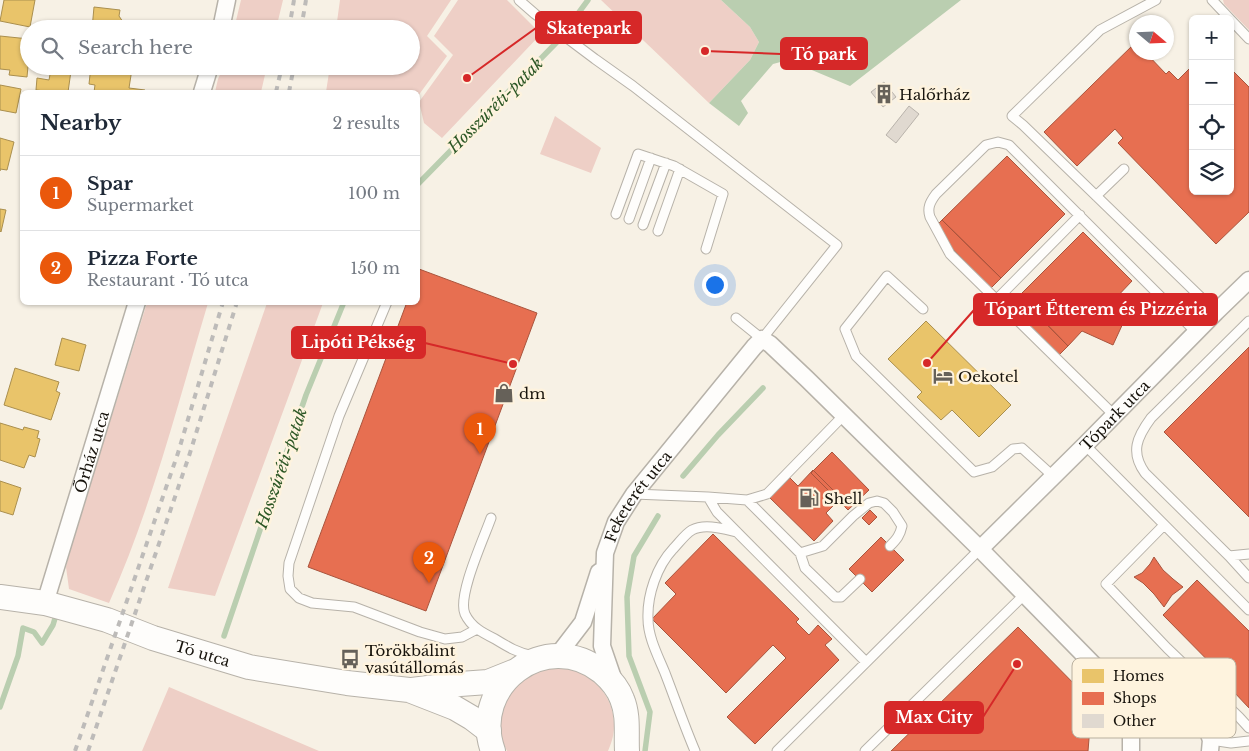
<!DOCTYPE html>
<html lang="en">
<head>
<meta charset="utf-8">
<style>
  :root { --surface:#fff; --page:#f6f6f7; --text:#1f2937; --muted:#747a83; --line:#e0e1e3; --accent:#ea580c }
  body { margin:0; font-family:"Libre Baskerville",serif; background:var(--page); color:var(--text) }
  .controls { position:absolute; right:15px; top:15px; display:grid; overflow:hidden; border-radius:8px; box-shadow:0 1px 4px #0004 }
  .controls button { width:45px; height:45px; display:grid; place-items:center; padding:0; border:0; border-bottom:1px solid var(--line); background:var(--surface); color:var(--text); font:25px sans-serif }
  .compass { position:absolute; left:1129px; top:15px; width:45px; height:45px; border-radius:50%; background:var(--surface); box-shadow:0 1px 4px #0004; rotate:109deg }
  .you { position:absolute; left:714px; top:284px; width:18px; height:18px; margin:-12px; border:4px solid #fff; border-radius:50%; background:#1a73e8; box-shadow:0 0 0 8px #1a73e833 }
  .badge { display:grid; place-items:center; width:32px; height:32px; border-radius:50%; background:var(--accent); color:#fff; font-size:16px; font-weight:700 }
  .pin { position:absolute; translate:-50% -41px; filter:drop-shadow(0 1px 2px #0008) }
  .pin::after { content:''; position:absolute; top:26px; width:18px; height:15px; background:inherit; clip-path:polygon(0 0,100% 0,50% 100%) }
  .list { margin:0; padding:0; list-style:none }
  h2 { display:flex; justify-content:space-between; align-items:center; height:65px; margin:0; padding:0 20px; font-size:21px }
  h2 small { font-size:16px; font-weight:400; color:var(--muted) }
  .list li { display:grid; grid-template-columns:32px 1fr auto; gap:15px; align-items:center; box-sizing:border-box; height:75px; padding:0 20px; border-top:1px solid var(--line) }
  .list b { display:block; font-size:19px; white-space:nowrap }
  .list p { margin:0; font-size:16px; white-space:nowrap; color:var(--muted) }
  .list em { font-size:16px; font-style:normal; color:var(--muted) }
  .icon { flex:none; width:28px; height:28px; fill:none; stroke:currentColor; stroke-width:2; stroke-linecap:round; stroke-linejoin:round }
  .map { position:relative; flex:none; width:1249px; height:751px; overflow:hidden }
  .search { position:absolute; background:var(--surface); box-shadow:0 1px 4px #0004; left:20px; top:20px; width:400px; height:55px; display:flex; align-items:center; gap:12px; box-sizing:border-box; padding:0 18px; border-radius:28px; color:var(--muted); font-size:19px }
  .panel { position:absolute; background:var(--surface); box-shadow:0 1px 4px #0004; left:20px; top:90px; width:400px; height:215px; border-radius:8px }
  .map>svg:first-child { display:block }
  .green { fill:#eecfc6 }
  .water { fill:#baceb0 }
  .homes { fill:#e9c46a; stroke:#aa8f4e }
  .shops { fill:#e76f51; stroke:#a9543d }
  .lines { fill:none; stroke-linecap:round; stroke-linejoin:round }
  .stream { stroke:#baceb0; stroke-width:5.5 }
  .building { fill:#e0d9d0; stroke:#b9b3ab }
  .lane-casing { stroke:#b7b2a9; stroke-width:11 }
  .street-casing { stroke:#b7b2a9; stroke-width:19 }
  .secondary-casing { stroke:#b7b2a9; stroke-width:26 }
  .lane { stroke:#fefdfb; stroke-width:9 }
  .street { stroke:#fefdfb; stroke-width:16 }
  .secondary { stroke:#fefdfb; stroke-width:24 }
  .rail { stroke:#bdbbb9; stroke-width:4; stroke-dasharray:6 6; stroke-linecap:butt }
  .labels { text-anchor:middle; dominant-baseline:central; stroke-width:5; stroke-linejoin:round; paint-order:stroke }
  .poi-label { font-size:15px; fill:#18140d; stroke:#fef3de; text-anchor:start }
  .street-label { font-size:15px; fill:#18140d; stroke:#fef3de }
  .water-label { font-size:16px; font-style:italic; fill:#2c5725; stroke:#fef3de }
  .key { fill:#fef3de; stroke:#b9b09f; stroke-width:1 }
  .key-label { font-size:14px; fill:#18140d }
  .leader { fill:none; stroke:#d62828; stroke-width:2 }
  .callout-dot { fill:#d62828; stroke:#fef3de; stroke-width:2 }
  .callout { fill:#d62828; stroke:#d62828; stroke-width:2 }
  .callout-label { font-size:16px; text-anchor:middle; font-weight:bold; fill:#fff }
</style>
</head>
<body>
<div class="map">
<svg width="1249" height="751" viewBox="0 0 1249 751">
  <rect width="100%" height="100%" fill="#f7f1e5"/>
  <!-- green -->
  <path class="green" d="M 241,0 L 283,0 L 276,29 L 234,29 Z
    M 340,0 L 451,0 L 427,36 L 447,56 L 418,96 L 418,92 L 326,92 L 330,66 L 411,66 L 411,29 L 336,29 Z
    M 458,0 L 507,0 L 541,34 L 442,138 L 424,123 L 419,102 L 453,55 L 434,36 Z
    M 601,0 L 721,0 L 750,27 L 759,42 L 750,60 L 709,103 Z
    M 1223,0 L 1249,0 L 1249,30 L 1224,4 Z
    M 224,66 L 267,66 L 261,92 L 215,92 L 218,79 Z
    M 555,116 L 601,148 L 591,173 L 540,154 Z
    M 147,303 L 208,303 C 178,403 152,507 109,603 L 69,589 L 66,567 L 76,527 L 114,409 Z
    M 267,303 L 323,303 L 215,596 L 168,588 Z
    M 549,668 C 556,668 563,667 569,669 C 599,676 619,705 613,736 C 612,741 610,746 608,751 L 507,751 C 504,745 501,739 501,733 C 498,709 510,686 531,674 C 536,671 543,670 549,668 Z
    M 169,687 L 319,751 L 142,751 Z"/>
  <!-- water -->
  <path class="water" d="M 721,0 L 961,0 L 850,86 L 788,60 L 773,64 L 741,101 L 748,113 L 739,126 L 709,103 L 750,60 L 759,42 L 750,27 Z"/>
  <!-- homes -->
  <path class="homes" d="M 4,0 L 35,0 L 30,27 L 0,21 Z
    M 94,7 L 120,10 L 119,16 L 123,22 L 140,24 L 140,29 L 92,29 Z
    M 0,36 L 29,39 L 29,55 L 27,77 L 9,75 L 10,70 L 0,69 Z
    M 91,66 L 112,66 L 132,69 L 129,88 L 145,90 L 144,92 L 94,92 L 95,85 L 89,84 Z
    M 51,69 L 71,71 L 68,92 L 54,92 L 36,90 L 37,78 L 49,80 Z
    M 0,85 L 21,89 L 16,113 L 0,110 Z
    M 0,138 L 14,142 L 7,170 L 0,169 L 0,171 Z
    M 0,209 L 6,210 L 1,232 L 0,231 Z
    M 926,321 L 1011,405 L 979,437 L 952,410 L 941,420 L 917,397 L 922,392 L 888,359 Z
    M 62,338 L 86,345 L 79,371 L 55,365 Z
    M 15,368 L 59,382 L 56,391 L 60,393 L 51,420 L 4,405 Z
    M 0,423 L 23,430 L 24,427 L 39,431 L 37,438 L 40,439 L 35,457 L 29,455 L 24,468 L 0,460 Z
    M 0,481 L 21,488 L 13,515 L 0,511 Z"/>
  <!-- shops -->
  <path class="shops" d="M 1135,43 L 1136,44 L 1136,52 L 1145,52 L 1166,74 L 1169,71 L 1178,80 L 1193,65 L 1193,191 L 1230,191 L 1230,68 L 1249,87 L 1249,212 L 1216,244 L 1118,143 L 1123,138 L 1115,129 L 1077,166 L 1044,132 Z
    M 1007,156 L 1065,214 L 1001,278 L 942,220 Z
    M 942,220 L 1001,278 L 991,288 L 933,229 Z
    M 1083,232 L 1132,281 L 1113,301 L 1130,308 L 1113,345 L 1082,331 L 1068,346 L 1019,296 Z
    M 419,269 L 537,313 L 426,611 L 308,567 L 407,302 L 418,302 L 418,274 Z
    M 1019,296 L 1068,346 L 1059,355 L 1010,305 Z
    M 1249,347 L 1249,517 L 1164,432 Z
    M 832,452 L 869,490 L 848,510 L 811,473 Z
    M 813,470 L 841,498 L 826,513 L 833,521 L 814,541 L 770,498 L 790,478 L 798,486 Z
    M 870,510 L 877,517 L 869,525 L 862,518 Z
    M 713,534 L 799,619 L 796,622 L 809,635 L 818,625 L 832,639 L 825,645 L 839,660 L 755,744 L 727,717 L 786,658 L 773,645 L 726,693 L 652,619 L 676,594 L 665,583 Z
    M 881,537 L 904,560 L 872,592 L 849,569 Z
    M 1154,557 L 1163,570 L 1173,579 L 1183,587 L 1172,595 L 1164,607 L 1154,594 L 1143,583 L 1134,577 L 1142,573 L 1150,564 Z
    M 1197,580 L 1249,631 L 1249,708 L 1233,691 L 1236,689 L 1163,615 Z
    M 1018,627 L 1092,702 L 1088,751 L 891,751 Z"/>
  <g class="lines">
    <!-- stream -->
    <path class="stream" d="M 418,184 L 557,42 L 588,0
      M 683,476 L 718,435 L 763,388
      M 224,636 L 306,395 L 344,302
      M 0,707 L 18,656 L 23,628 L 34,632 L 42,643 L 53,625 L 56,615
      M 645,751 L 650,712 L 629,656 L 627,597 L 634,556 L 658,516"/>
  </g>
  <!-- building -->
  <path class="building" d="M 884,82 L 896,97 L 883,107 L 871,92 Z
    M 909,106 L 919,114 L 896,143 L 886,135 Z"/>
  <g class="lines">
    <defs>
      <path id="lane" d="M 519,0 L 535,14 L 595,59 L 633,86 L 837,245 L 762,339 L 736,318
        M 1156,0 L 1100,30 L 1012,116 L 1023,125 L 1216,312
        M 1212,0 L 1230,19
        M 1230,19 L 1249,39
        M 1096,196 L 1124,169
        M 616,214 L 638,154 L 674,166 L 723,194 L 706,249
        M 629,219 L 651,158
        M 643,225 L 666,163
        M 658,231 L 680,169
        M 996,300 L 1080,215
        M 387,302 L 339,416 L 289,563 L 288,576 L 290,589 L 299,598 L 312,603 L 354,607 L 420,632 L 445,639 L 462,637 L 477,629
        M 923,309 L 887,276 L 845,329 L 856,356 L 974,472 L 992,467 L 1013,449 L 1022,448 L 1054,477
        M 1249,321 L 1151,418 C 1137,437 1130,452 1145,473 L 1229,556 L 1249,578
        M 1114,415 L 950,254 L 930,217 C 927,208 930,202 936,194 L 986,145 L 998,142 L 1009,145 L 1196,332
        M 1085,445 L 1249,610
        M 634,494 L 708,497 L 747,500 L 767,494 L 844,415
        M 708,497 L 717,512 L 721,516 L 866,662
        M 747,500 L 800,553 L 823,546 L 853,516 L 869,503 L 877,501 L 884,503 L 893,512 L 902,526 C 900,535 897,539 890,546
        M 491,518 C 484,538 457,596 465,614 C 471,627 483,633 495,639 C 508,647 518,653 533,656
        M 1164,525 L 1106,584 L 1167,648 L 1239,717 L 1249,728
        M 800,553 L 805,568 L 835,597 L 841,597 L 860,579
        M 1229,556 L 1249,554
        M 1211,740 L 1231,743 L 1249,741
        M 695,751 C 684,725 675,699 665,673 C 658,656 648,637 648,619 C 647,595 657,566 673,549 C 679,543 685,534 692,530 C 705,523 724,529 737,532
        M 777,751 L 980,549
        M 865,751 L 1025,594"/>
      <g id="street">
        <path d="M 221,29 L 227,0"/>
        <path d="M 202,92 L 210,66"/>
        <path id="s1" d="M 980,549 L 1085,445 L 1216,312 L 1249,280"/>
        <path id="s2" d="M 45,603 L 137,302"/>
        <path d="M 557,656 L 583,622 L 599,572"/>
        <path id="s3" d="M 614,681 L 602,646 L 605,553 L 616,522 L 634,494 L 754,347 L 762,339 L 770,344 L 807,379 L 980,549 L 1143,715"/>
        <path d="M 1131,751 L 1131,734 L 1143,715 L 1158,706 L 1176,705 L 1192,711 L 1205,723 L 1211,740 L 1210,751"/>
      </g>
      <g id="secondary">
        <path id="s4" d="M 0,597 L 45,603 L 107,620 L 153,638 L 249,667 L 347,683 L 409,690 L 455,708 L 472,718 L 489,731"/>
        <path d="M 412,690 L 460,684 L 488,682 L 513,672"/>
        <path d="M 493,751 C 469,685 546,627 602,672 C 610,679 618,688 622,699 C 629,716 626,733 627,751"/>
      </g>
    </defs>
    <!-- lane casing -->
    <use href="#lane" class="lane-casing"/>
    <!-- street casing -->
    <use href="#street" class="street-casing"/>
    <!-- secondary casing -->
    <use href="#secondary" class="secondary-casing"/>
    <!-- lane -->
    <use href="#lane" class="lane"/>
    <!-- street -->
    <use href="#street" class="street"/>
    <!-- secondary -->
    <use href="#secondary" class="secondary"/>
    <!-- rail -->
    <path class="rail" d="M 289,29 L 294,0
      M 301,29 L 306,0
      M 276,92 L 282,66
      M 289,92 L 294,66
      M 75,751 L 178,453 L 223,302
      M 88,751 L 189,456 L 237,302"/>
  </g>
  <!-- icons -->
  <defs>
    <symbol id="building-bare" viewBox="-9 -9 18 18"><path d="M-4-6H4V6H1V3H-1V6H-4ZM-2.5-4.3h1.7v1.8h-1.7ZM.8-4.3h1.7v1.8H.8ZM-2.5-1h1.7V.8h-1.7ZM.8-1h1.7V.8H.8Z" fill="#666159" stroke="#fef3de" stroke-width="2.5" paint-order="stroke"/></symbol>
    <symbol id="hotel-bare" viewBox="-9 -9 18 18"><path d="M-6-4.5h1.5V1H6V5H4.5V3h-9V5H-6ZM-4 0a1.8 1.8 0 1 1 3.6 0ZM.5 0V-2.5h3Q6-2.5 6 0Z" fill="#666159" stroke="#fef3de" stroke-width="2.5" paint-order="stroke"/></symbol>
    <symbol id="shop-bare" viewBox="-9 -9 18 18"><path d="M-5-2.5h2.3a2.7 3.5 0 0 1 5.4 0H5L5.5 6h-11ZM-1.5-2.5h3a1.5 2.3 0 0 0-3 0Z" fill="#666159" stroke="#fef3de" stroke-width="2.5" paint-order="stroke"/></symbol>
    <symbol id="fuel-bare" viewBox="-9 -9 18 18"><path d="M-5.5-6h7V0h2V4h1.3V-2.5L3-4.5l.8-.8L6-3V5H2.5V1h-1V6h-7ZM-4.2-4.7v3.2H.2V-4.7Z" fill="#666159" stroke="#fef3de" stroke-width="2.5" paint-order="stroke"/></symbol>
    <symbol id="bus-bare" viewBox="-9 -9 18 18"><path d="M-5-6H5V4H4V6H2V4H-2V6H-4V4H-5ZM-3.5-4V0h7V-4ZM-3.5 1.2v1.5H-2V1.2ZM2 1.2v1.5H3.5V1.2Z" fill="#666159" stroke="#fef3de" stroke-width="2.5" paint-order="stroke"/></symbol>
  </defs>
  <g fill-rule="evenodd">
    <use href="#building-bare" x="870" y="80" width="28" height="28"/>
    <use href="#hotel-bare" x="929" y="362" width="28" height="28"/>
    <use href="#shop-bare" x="490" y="379" width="28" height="28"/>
    <use href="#fuel-bare" x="795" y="484" width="28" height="28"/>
    <use href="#bus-bare" x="336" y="645" width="28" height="28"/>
  </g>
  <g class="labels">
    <!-- poi labels -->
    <g class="poi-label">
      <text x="899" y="94">Halőrház</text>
      <text x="958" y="376">Oekotel</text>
      <text x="519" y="393">dm</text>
      <text x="824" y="498">Shell</text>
      <text x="365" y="650">Törökbálint<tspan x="365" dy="17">vasútállomás</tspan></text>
    </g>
    <!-- street labels -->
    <g class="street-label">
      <text stroke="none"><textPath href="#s1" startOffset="190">Tópark utca</textPath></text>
      <text stroke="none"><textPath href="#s2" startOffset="158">Őrház utca</textPath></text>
      <text stroke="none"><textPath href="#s3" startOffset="196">Feketerét utca</textPath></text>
      <text stroke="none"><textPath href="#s4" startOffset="211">Tó utca</textPath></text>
    </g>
    <!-- water labels -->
    <g class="water-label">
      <text transform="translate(495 105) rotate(-45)">Hosszúréti-patak</text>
      <text transform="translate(281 468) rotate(-71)">Hosszúréti-patak</text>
    </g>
  </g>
  <!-- legend -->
  <rect x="1072" y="658" width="164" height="80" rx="8" class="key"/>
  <rect x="1082" y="669" width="22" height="14" fill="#e9c46a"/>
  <rect x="1082" y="692" width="22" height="13" fill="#e76f51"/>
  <rect x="1082" y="714" width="22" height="14" fill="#e0d9d0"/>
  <g class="key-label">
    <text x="1113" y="681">Homes</text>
    <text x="1113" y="703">Shops</text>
    <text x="1113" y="726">Other</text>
  </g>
  <!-- callouts -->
  <path class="leader" d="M467 78L536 28M705 51L781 54M927 363L974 310M513 364L425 343M1017 664L983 717"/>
  <g class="callout-dot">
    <circle cx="467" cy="78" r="5"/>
    <circle cx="705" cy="51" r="5"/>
    <circle cx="927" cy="363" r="5"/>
    <circle cx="513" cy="364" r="5"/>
    <circle cx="1017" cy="664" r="5"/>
  </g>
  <g class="callout">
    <rect x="536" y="12" width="105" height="31" rx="5"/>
    <rect x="781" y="38" width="86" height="31" rx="5"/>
    <rect x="974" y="294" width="243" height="31" rx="5"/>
    <rect x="292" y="327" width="133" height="31" rx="5"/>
    <rect x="885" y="702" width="98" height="31" rx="5"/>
  </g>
  <g class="callout-label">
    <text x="589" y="34">Skatepark</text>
    <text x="824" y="60">Tó park</text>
    <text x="1096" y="315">Tópart Étterem és Pizzéria</text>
    <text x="358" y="348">Lipóti Pékség</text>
    <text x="934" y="723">Max City</text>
  </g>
</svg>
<div class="controls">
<button>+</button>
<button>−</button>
<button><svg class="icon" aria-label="locate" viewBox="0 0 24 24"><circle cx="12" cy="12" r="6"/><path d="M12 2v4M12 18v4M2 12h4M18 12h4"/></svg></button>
<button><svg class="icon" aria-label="layers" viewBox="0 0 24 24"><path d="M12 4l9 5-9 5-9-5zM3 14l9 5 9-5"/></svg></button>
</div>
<svg class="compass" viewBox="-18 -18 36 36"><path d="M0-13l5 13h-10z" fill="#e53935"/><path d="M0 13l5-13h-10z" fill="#747a83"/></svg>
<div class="you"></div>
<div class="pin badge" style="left:480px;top:454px">1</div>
<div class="pin badge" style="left:429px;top:583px">2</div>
<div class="search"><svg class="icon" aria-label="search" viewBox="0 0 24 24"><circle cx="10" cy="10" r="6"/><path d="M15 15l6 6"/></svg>Search here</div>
<section class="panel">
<h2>Nearby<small>2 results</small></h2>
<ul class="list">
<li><span class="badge">1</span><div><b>Spar</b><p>Supermarket</p></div><em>100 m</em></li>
<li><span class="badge">2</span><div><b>Pizza Forte</b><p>Restaurant · Tó utca</p></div><em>150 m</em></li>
</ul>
</section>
</div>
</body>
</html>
